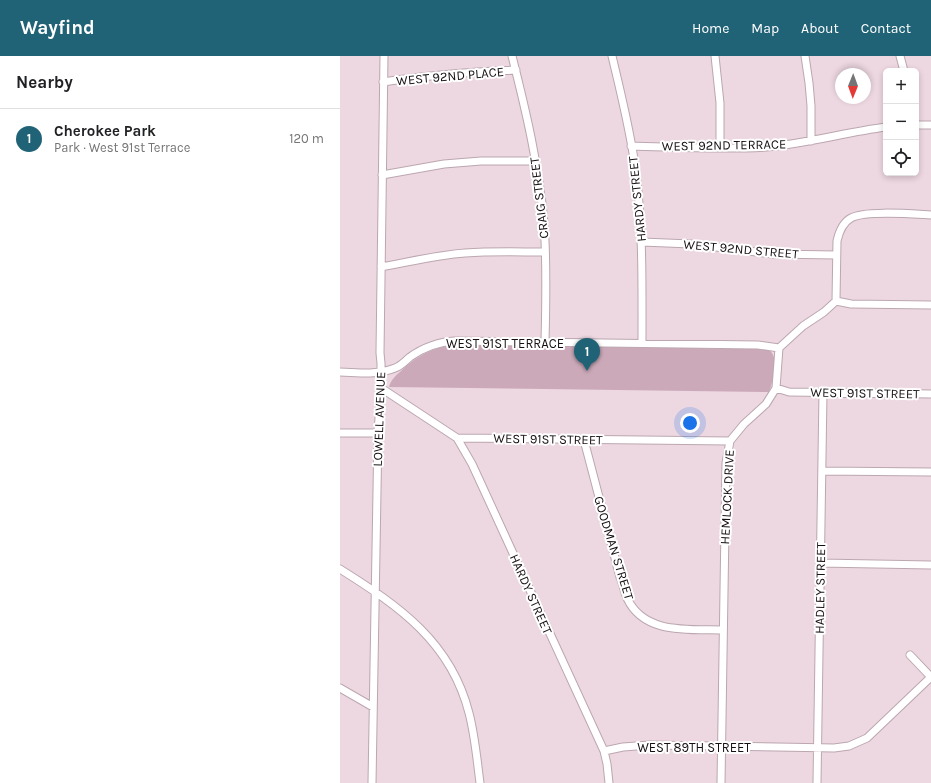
<!DOCTYPE html>
<html lang="en">
<head>
<meta charset="utf-8">
<style>
  :root { --surface:#fff; --page:#f2f2f2; --text:#202124; --muted:#757577; --line:#e0e0e0; --accent:#206276 }
  body { margin:0; font-family:Karla,sans-serif; background:var(--page); color:var(--text) }
  .controls { position:absolute; right:12px; top:12px; display:grid; overflow:hidden; border-radius:6px; box-shadow:0 2px 6px #0003 }
  .controls button { width:36px; height:36px; display:grid; place-items:center; padding:0; border:0; border-bottom:1px solid var(--line); background:var(--surface); color:var(--text); font:20px sans-serif }
  .compass { position:absolute; left:495px; top:12px; width:36px; height:36px; border-radius:50%; background:var(--surface); box-shadow:0 2px 6px #0003; rotate:181deg }
  .you { position:absolute; left:350px; top:367px; width:14px; height:14px; margin:-10px; border:3px solid #fff; border-radius:50%; background:#1a73e8; box-shadow:0 0 0 6px #1a73e833 }
  .badge { display:grid; place-items:center; width:26px; height:26px; border-radius:50%; background:var(--accent); color:#fff; font-size:13px; font-weight:700 }
  .pin { position:absolute; translate:-50% -33px; filter:drop-shadow(0 1px 2px #0008) }
  .pin::after { content:''; position:absolute; top:21px; width:14px; height:12px; background:inherit; clip-path:polygon(0 0,100% 0,50% 100%) }
  .list { margin:0; padding:0; list-style:none }
  h2 { display:flex; justify-content:space-between; align-items:center; height:52px; margin:0; padding:0 16px; font-size:17px }
  h2 small { font-size:13px; font-weight:400; color:var(--muted) }
  .list li { display:grid; grid-template-columns:26px 1fr auto; gap:12px; align-items:center; box-sizing:border-box; height:60px; padding:0 16px; border-top:1px solid var(--line) }
  .list b { display:block; font-size:15px; white-space:nowrap }
  .list p { margin:0; font-size:13px; white-space:nowrap; color:var(--muted) }
  .list em { font-size:13px; font-style:normal; color:var(--muted) }
  .icon { flex:none; width:22px; height:22px; fill:none; stroke:currentColor; stroke-width:2; stroke-linecap:round; stroke-linejoin:round }
  .map { position:relative; flex:none; width:591px; height:727px; overflow:hidden }
  header { display:flex; align-items:center; gap:24px; box-sizing:border-box; height:56px; padding:0 20px; background:var(--accent); color:#fff }
  header strong { font-size:19px }
  nav { display:flex; gap:22px; margin-inline-start:auto; font-size:14px }
  main { display:flex }
  aside { flex:1; background:var(--surface) }
  .map>svg:first-child { display:block }
  .green { fill:#cba9b9 }
  .lines { fill:none; stroke-linecap:round; stroke-linejoin:round }
  .minor-casing { stroke:#bca7b0; stroke-width:9 }
  .minor { stroke:#fff; stroke-width:7 }
  .labels { text-anchor:middle; dominant-baseline:central; stroke-width:4; stroke-linejoin:round; paint-order:stroke }
  .street-label { font-size:13px; fill:#160f12; stroke:#fff }
</style>
</head>
<body>
<header>
<strong>Wayfind</strong>
<nav><a>Home</a><a>Map</a><a>About</a><a>Contact</a></nav>
</header>
<main>
<aside>
<h2>Nearby<small></small></h2>
<ul class="list">
<li><span class="badge">1</span><div><b>Cherokee Park</b><p>Park · West 91st Terrace</p></div><em>120 m</em></li>
</ul>
</aside>
<div class="map">
<svg width="591" height="727" viewBox="0 0 591 727">
  <rect width="100%" height="100%" fill="#edd7e1"/>
  <!-- green -->
  <path class="green" d="M 115,289 L 427,293 C 441,299 433,325 429,336 L 49,331 C 51,324 55,320 60,316 C 76,300 93,291 115,289 Z"/>
  <g class="lines">
    <defs>
      <path id="minor" d="M 172,0 C 186,55 199,111 204,167 C 207,207 206,247 205,286
        M 272,0 C 281,38 291,77 296,117 C 303,174 302,230 302,287
        M 375,0 L 380,47 L 380,91
        M 465,0 L 469,27 L 471,50 L 471,85
        M 560,0 L 564,15
        M 43,26 C 88,19 131,16 176,14
        M 576,69 L 591,69
        M 291,90 C 336,91 381,94 426,91 C 466,88 506,76 546,71
        M 42,119 L 104,108 L 141,105 L 195,105
        M 302,186 L 351,188 L 433,198 L 496,199
        M 41,211 C 69,206 97,199 125,197 C 152,195 179,196 205,196
        M 496,245 L 511,248 L 591,249
        M 0,316 C 18,317 38,319 55,312 C 61,310 65,305 70,301 C 84,291 98,286 115,285 L 418,289 L 439,292
        M 41,332 L 117,382 L 390,385
        M 436,332 L 449,336 L 591,338
        M 0,377 L 38,377
        M 117,382 L 132,408 L 264,695 L 267,708 L 269,727
        M 244,384 L 280,521 C 283,528 284,535 287,542 C 304,579 349,573 383,574
        M 482,415 L 591,416
        M 480,507 L 591,509
        M 0,513 C 59,550 111,586 129,657 C 135,680 137,704 140,727
        M 570,599 L 591,621
        M 0,632 L 33,651
        M 264,695 L 283,691 L 310,689 L 494,692 L 509,690 L 527,682 L 591,621
        M 32,727 L 38,377 L 41,332 L 41,307 L 40,297 L 44,0
        M 381,727 L 386,407 L 390,385 L 404,368 L 426,348 L 436,332 L 439,292 L 463,270 L 484,256 L 496,245 L 497,185 C 499,176 502,167 511,162 C 525,154 572,158 591,159
        M 477,727 L 483,336"/>
    </defs>
    <!-- minor casing -->
    <use href="#minor" class="minor-casing"/>
    <!-- minor -->
    <use href="#minor" class="minor"/>
  </g>
  <g class="labels">
    <!-- street labels -->
    <g class="street-label">
      <text transform="translate(110 20) rotate(-5)">WEST 92ND PLACE</text>
      <text transform="translate(384 89) rotate(-1)">WEST 92ND TERRACE</text>
      <text transform="translate(199 142) rotate(-97)">CRAIG STREET</text>
      <text transform="translate(297 143) rotate(-96)">HARDY STREET</text>
      <text transform="translate(401 193) rotate(5)">WEST 92ND STREET</text>
      <text x="165" y="287">WEST 91ST TERRACE</text>
      <text transform="translate(525 337) rotate(1)">WEST 91ST STREET</text>
      <text transform="translate(39 363) rotate(-88)">LOWELL AVENUE</text>
      <text transform="translate(208 383) rotate(1)">WEST 91ST STREET</text>
      <text transform="translate(387 441) rotate(-87)">HEMLOCK DRIVE</text>
      <text transform="translate(274 492) rotate(73)">GOODMAN STREET</text>
      <text transform="translate(480 532) rotate(-89)">HADLEY STREET</text>
      <text transform="translate(191 538) rotate(66)">HARDY STREET</text>
      <text x="354" y="691">WEST 89TH STREET</text>
    </g>
  </g>
</svg>
<div class="controls">
<button>+</button>
<button>−</button>
<button><svg class="icon" aria-label="locate" viewBox="0 0 24 24"><circle cx="12" cy="12" r="6"/><path d="M12 2v4M12 18v4M2 12h4M18 12h4"/></svg></button>
</div>
<svg class="compass" viewBox="-18 -18 36 36"><path d="M0-13l5 13h-10z" fill="#e53935"/><path d="M0 13l5-13h-10z" fill="#757577"/></svg>
<div class="you"></div>
<div class="pin badge" style="left:247px;top:315px">1</div>
</div>
</main>
</body>
</html>
